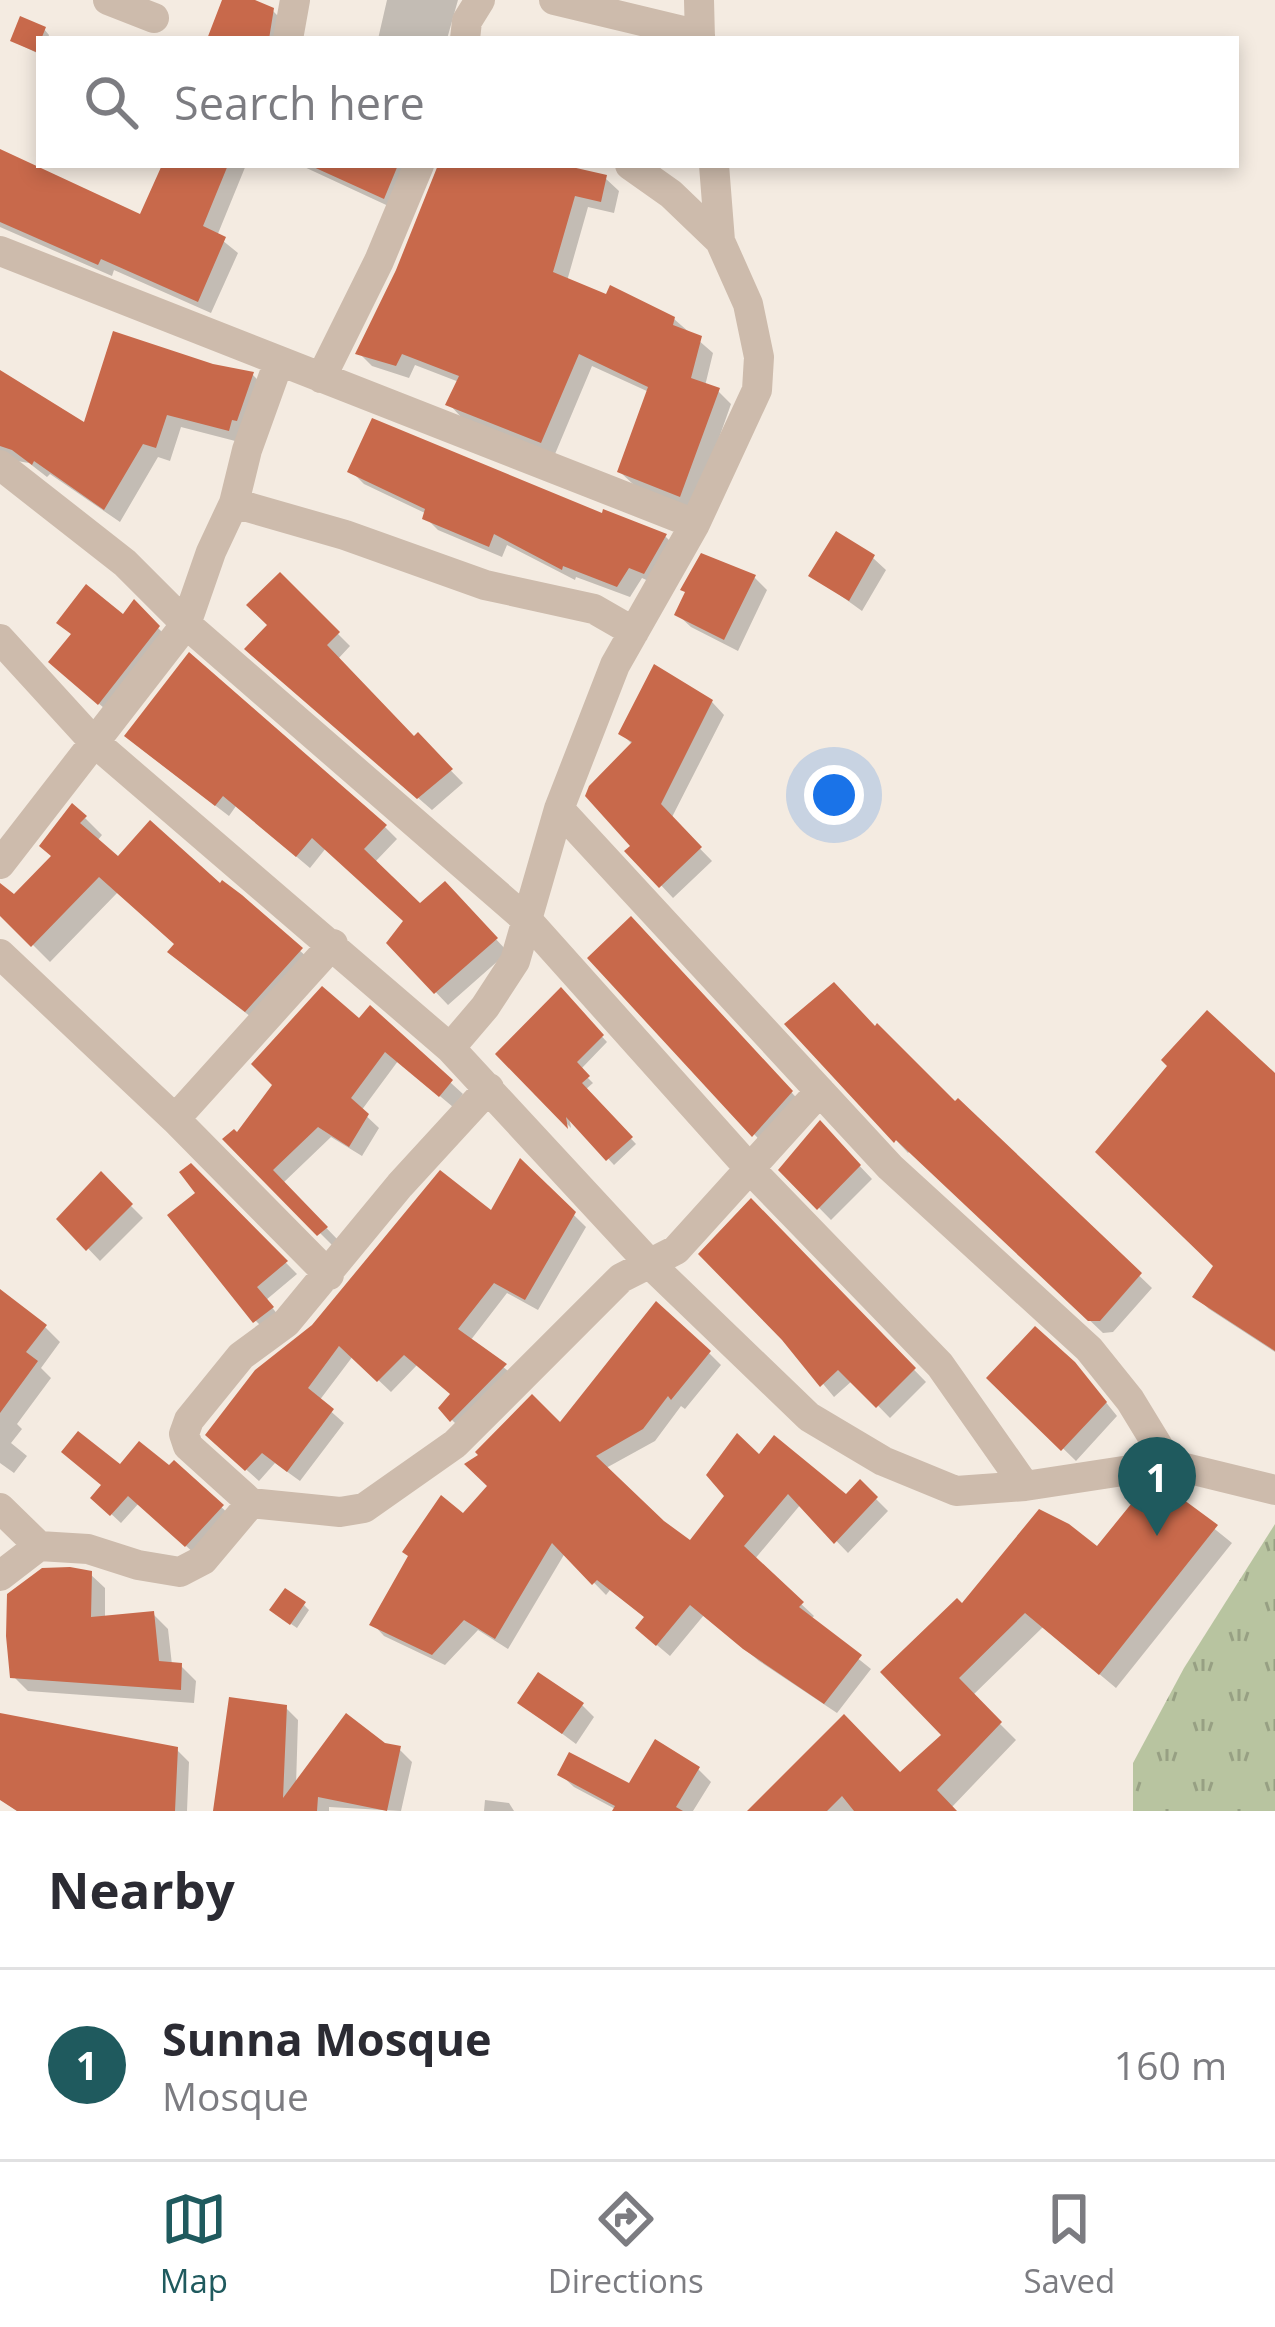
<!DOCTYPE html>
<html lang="en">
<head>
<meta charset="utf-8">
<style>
  :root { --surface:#fff; --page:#f7f7f7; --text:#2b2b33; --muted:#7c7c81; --line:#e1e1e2; --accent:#1f5a5e }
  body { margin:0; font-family:"Open Sans",sans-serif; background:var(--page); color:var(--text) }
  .you { position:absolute; left:834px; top:795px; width:42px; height:42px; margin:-30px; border:9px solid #fff; border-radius:50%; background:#1a73e8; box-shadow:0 0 0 18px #1a73e833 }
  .badge { display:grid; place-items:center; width:78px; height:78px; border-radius:50%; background:var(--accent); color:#fff; font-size:39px; font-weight:700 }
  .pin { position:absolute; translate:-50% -99px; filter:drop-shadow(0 3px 6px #0008) }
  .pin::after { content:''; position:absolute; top:63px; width:42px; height:36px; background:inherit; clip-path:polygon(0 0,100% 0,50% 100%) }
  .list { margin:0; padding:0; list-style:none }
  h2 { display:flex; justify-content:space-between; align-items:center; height:156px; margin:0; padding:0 48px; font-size:51px }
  h2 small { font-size:39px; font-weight:400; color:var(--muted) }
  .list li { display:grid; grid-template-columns:78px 1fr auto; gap:36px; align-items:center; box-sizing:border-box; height:192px; padding:0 48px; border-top:3px solid var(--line) }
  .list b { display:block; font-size:45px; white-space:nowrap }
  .list p { margin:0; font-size:39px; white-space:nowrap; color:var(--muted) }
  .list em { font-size:39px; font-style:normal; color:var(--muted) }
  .icon { flex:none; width:66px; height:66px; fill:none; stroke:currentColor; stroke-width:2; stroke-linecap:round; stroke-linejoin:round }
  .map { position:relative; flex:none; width:1275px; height:1811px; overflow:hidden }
  .search { position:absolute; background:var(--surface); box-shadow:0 6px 18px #0003; left:36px; right:36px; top:36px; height:132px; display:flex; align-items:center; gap:30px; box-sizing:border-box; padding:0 42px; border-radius:0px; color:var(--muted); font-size:45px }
  .sheet { height:348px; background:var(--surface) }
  nav { display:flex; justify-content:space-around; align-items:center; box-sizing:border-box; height:168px; border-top:3px solid var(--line); background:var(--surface); font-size:33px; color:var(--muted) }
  nav a { display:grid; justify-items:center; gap:6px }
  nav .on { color:var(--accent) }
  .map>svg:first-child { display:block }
  .grass { fill:url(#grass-tufts) }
  .shadow { fill:#0003 }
  .building { fill:#c8694b }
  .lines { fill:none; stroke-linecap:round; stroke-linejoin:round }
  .minor { stroke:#cdbbac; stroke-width:30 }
</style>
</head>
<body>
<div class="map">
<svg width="1275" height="1811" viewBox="0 0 1275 1811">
  <defs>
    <pattern id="grass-tufts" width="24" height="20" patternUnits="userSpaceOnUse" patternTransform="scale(3)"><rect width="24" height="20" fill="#b8c4a0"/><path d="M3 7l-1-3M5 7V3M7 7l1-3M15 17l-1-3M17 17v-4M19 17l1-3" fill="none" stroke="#97a083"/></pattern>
  </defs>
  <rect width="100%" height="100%" fill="#f4ebe1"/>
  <!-- grass -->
  <path class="grass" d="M 1275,1524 L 1275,1811 L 1133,1811 L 1133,1763 L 1184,1668 Z"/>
  <!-- shadow -->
  <path class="shadow" d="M 225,0 L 246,0 L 272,10 L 285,23 L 283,39 L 235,39 Z
    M 387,0 L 458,0 L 447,39 L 378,39 Z
    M 44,29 L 49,35 L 48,39 L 39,39 L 39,54 L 13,41 Z
    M 0,153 L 142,219 L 164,169 L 160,165 L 246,165 L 217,236 L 238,253 L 211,313 L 114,270 L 112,276 L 0,227 Z
    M 300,165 L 418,165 L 397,210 Z
    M 441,165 L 537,165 L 605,178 L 619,191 L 614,213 L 588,207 L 567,281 L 674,319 L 713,353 L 705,386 L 718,391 L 731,404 L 694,509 L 634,485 L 620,472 L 649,392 L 592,366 L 555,454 L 462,418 L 449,404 L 459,382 L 415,365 L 409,378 L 372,366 L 359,353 L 399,271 Z
    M 212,367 L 253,375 L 267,390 L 243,443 L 181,427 L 170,461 L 158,457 L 120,522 L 50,474 L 47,477 L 29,463 L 11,460 L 0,453 L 0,373 L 85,427 Z
    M 351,471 L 665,536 L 678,549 L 657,585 L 642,578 L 630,597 L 576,577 L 575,580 L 507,545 L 502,557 L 438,530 L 426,518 L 427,514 L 364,484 Z
    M 703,556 L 755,578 L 767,590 L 738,651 L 691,627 L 678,615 Z
    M 873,558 L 886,570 L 862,611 L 812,575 Z
    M 280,576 L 350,646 L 337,660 L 415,740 L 418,737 L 463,783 L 432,810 L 261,661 Z
    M 134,604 L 169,639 L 111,714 L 63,673 Z
    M 712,702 L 724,715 L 671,819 L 712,861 L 673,898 L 629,851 L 634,846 L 633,745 L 621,733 Z
    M 140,748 L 385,827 L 397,839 L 374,863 L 420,907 L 445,885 L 508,952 L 448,1005 L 389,943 L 407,921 L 326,848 L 310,868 L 236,806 L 229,816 Z
    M 85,818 L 102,835 L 97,841 L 118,860 L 221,887 L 240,897 L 318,967 L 264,1027 L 189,969 L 171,952 L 177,944 L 118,892 L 50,962 L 0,912 L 0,900 L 14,898 L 55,857 L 43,845 Z
    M 644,932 L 804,1106 L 766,1147 L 591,958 Z
    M 561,992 L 607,1042 L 580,1070 L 593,1083 L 585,1090 L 636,1144 L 614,1165 L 569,1116 L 571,1128 L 499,1054 Z
    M 370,1009 L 463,1094 L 453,1107 L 398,1061 L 361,1111 L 379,1128 L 362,1156 L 331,1137 L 283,1183 L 338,1240 L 332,1245 L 226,1139 L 237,1136 Z
    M 788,1024 L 955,1105 L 958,1102 L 1152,1288 L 1113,1332 L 1103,1333 L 911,1150 L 908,1153 Z
    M 1275,1076 L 1275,1352 L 1209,1309 L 1196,1297 L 1216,1266 Z
    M 820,1124 L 872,1179 L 831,1220 L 782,1170 Z
    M 521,1163 L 586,1227 L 538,1310 L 507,1293 L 470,1341 L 517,1378 L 464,1432 L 452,1420 L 453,1395 L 418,1364 L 391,1392 L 353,1356 L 319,1401 L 344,1423 L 300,1481 L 275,1463 L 259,1481 L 221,1447 L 492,1215 Z
    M 191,1167 L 297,1274 L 266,1300 L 283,1321 L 268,1333 L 256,1321 Z
    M 101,1176 L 143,1218 L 100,1261 L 60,1219 Z
    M 751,1203 L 926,1382 L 890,1418 L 853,1380 L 834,1397 L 785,1338 Z
    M 0,1315 L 45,1327 L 60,1342 L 41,1368 L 51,1378 L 17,1424 L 22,1429 L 11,1443 L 27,1456 L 14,1473 L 0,1463 Z
    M 709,1353 L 721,1365 L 685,1409 L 681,1406 L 655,1441 L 606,1468 L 662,1523 L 690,1544 L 759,1458 L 846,1498 L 860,1483 L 888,1511 L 848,1553 L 801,1504 L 754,1560 L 814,1616 L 810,1620 L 871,1669 L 837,1713 L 759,1661 L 704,1615 L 670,1656 L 651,1640 L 647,1619 L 610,1590 L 606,1595 L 565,1553 L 508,1649 L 478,1630 L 445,1665 L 384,1636 L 373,1624 L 463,1517 L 561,1426 Z
    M 991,1378 L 1087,1379 L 1117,1416 L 1076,1461 Z
    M 173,1463 L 231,1516 L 196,1555 L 139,1503 L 121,1523 L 94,1498 L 120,1468 L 169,1469 Z
    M 1165,1489 L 1232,1543 L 1116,1688 L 1043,1627 L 972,1696 L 1016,1740 L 951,1808 L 954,1811 L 758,1811 L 900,1776 L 946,1735 L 962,1607 L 1097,1550 Z
    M 90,1574 L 105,1588 L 105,1619 L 153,1614 L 168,1629 L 172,1665 L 181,1666 L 196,1681 L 194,1703 L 28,1691 L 13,1676 Z
    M 304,1605 L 309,1610 L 297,1628 L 278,1615 Z
    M 521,1703 L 582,1705 L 594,1717 L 576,1744 Z
    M 286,1708 L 298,1720 L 296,1786 L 384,1746 L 399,1749 L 412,1762 L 401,1811 L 329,1807 L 329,1811 L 216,1811 Z
    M 0,1716 L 177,1750 L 189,1762 L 187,1811 L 17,1811 L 0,1799 Z
    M 698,1769 L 711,1782 L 693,1811 L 619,1811 L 574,1787 L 561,1775 L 630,1787 Z
    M 485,1800 L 509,1803 L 514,1811 L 484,1811 Z"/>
  <!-- building -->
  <path class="building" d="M 222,0 L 255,0 L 274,8 L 269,39 L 207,39 Z
    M 20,16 L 46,27 L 36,52 L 10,41 Z
    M 0,149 L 140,214 L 162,165 L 228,165 L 203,226 L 226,237 L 198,302 L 101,259 L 98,265 L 0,222 Z
    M 309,165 L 398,165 L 384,199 Z
    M 438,165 L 563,165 L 607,175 L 601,202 L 575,196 L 553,272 L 606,294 L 610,285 L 675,317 L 673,325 L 702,336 L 691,378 L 720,388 L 680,497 L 617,472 L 648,387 L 579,354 L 541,443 L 445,405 L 459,376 L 402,354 L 396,366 L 355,354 L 396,270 Z
    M 113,331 L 213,364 L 254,372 L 237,421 L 232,420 L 229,431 L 167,415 L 156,448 L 143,444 L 104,510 L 34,461 L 32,465 L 12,450 L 0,446 L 0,370 L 84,422 Z
    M 372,418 L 602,513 L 603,509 L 667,534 L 644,574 L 629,568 L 617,587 L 563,566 L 562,570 L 494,534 L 489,547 L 422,519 L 425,509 L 347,472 Z
    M 836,531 L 875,555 L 849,601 L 808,576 Z
    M 701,553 L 756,575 L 724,640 L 674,615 L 685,592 L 680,590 Z
    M 280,572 L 340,632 L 327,645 L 414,736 L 418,732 L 453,769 L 417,799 L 244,649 L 267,625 L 246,605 Z
    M 86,584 L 123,614 L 134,599 L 160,626 L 98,705 L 48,662 L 71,634 L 56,623 Z
    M 189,652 L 387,825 L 364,849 L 420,903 L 445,881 L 498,938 L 434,994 L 386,943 L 403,921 L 312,838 L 296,857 L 223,796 L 215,806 L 124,736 Z
    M 654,664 L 713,700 L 661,804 L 702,847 L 659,888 L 624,851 L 630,846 L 585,796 L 589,786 L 632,742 L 618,734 Z
    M 72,803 L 87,816 L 80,823 L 118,856 L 150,820 L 220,883 L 222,880 L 242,895 L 303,948 L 245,1012 L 167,952 L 174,944 L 99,877 L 31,947 L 0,916 L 0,883 L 14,894 L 51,856 L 39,846 Z
    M 631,916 L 793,1091 L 752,1137 L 587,958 Z
    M 834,982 L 875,1026 L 877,1023 L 955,1101 L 958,1098 L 1142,1273 L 1100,1321 L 1088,1321 L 896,1140 L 894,1143 L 784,1024 Z
    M 322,986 L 359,1018 L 370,1005 L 453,1080 L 439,1097 L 385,1052 L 351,1098 L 369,1114 L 349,1147 L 318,1127 L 273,1170 L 328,1227 L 317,1236 L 222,1139 L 234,1129 L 237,1132 L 272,1085 L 251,1064 Z
    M 561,987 L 604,1035 L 577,1062 L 590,1076 L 582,1083 L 633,1137 L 606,1161 L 566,1117 L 568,1129 L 495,1054 Z
    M 1207,1010 L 1275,1073 L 1275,1351 L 1192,1297 L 1213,1266 L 1095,1152 L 1167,1066 L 1161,1060 Z
    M 820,1120 L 861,1165 L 817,1210 L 778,1170 Z
    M 520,1158 L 576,1212 L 525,1300 L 494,1283 L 458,1329 L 507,1364 L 450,1422 L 438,1408 L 450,1394 L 404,1355 L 377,1382 L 339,1346 L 308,1388 L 334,1409 L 287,1472 L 262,1453 L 245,1471 L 205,1435 L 255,1370 L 312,1325 L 440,1170 L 491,1210 Z
    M 191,1163 L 288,1261 L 257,1287 L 274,1307 L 253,1323 L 167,1215 L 195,1193 L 179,1172 Z
    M 101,1171 L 133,1204 L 86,1251 L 56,1219 Z
    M 751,1198 L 916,1368 L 876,1408 L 838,1370 L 820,1387 L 782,1340 L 698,1254 Z
    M 0,1289 L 47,1325 L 26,1352 L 38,1361 L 0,1413 Z
    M 656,1301 L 711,1351 L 671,1400 L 668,1396 L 643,1429 L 596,1456 L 664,1521 L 690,1540 L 724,1496 L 706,1475 L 737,1433 L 759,1454 L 774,1435 L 846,1494 L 860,1479 L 878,1497 L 834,1544 L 788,1494 L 744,1546 L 804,1602 L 799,1607 L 862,1655 L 824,1704 L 743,1649 L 690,1605 L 656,1646 L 635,1628 L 644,1617 L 597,1580 L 592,1585 L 552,1543 L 495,1639 L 464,1620 L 432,1655 L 369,1625 L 408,1556 L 402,1552 L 441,1495 L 463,1513 L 487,1486 L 464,1464 L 478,1455 L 475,1452 L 532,1394 L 560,1422 Z
    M 1035,1326 L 1075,1362 L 1107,1402 L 1061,1451 L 986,1378 Z
    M 78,1431 L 120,1464 L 139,1441 L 169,1465 L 174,1460 L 224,1505 L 185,1547 L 128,1496 L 110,1516 L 90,1498 L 101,1485 L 61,1452 Z
    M 1165,1486 L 1218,1525 L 1099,1675 L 1025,1613 L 959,1678 L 1002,1722 L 937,1790 L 957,1811 L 854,1811 L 842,1796 L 827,1811 L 747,1811 L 844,1714 L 900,1772 L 941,1735 L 880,1672 L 957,1598 L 962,1603 L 1039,1509 L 1069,1524 L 1097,1546 L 1140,1493 Z
    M 70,1567 L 92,1571 L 91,1617 L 154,1611 L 159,1661 L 182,1663 L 181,1690 L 10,1678 L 6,1636 L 7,1594 L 42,1568 Z
    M 285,1588 L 306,1602 L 290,1625 L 269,1610 Z
    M 538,1672 L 584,1703 L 562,1734 L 517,1703 Z
    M 229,1697 L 287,1705 L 283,1798 L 346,1713 L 385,1743 L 401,1746 L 387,1811 L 318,1797 L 317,1811 L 213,1811 Z
    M 0,1713 L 178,1747 L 175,1811 L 17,1811 L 0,1800 Z
    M 655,1739 L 700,1767 L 676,1807 L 683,1811 L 612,1811 L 615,1806 L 557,1775 L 569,1752 L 629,1783 Z"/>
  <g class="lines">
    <!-- minor -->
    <path class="minor" d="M 108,0 L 154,18
      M 554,0 L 700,35
      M 699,0 L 700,39
      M 288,39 L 295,0
      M 465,39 L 467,21 L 480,0
      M 630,165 L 671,194 L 720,241
      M 0,251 L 695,524
      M 321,378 L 379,261 L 419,165
      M 0,465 L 125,563 L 186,624 L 529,922 L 750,1169 L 940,1365 L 1025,1486
      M 234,503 L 345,535 L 485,585 L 594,609 L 634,632
      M 0,639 L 94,742 L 450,1048 L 651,1265 L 809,1417 L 883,1461 L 956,1491 L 1025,1486 L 1169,1464 L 1275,1490
      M 559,809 L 890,1167 L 1089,1349 L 1130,1400 L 1169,1464
      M 0,864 L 186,624 L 211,552 L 234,503 L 247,450 L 279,361
      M 0,954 L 175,1119 L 329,1275
      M 450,1048 L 485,1007 L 515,961 L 559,809 L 615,665 L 695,524 L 757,390 L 759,357 L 748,304 L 720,241 L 714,165
      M 175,1119 L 333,944
      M 251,1503 L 188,1446 L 184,1434 L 189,1420 L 241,1356 L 286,1323 L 400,1185 L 489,1088
      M 0,1508 L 39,1546 L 0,1576
      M 39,1546 L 88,1549 L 138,1565 L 180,1572 L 203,1560 L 251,1503 L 340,1512 L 364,1508 L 455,1444 L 621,1278 L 676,1250 L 820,1091"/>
  </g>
</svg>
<div class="you"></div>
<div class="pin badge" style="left:1157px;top:1536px">1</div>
<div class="search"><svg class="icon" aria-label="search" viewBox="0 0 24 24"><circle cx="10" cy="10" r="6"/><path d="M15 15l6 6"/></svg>Search here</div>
</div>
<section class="sheet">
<h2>Nearby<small></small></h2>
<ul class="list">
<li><span class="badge">1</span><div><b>Sunna Mosque</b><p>Mosque</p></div><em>160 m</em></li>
</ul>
</section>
<nav>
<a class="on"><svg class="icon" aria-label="map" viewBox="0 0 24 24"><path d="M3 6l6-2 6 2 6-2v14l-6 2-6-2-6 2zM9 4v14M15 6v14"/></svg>Map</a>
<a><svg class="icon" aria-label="directions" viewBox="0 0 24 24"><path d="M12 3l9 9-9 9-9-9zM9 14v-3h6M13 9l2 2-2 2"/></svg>Directions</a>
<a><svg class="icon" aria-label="saved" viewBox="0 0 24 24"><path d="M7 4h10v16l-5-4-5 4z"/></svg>Saved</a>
</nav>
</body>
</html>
